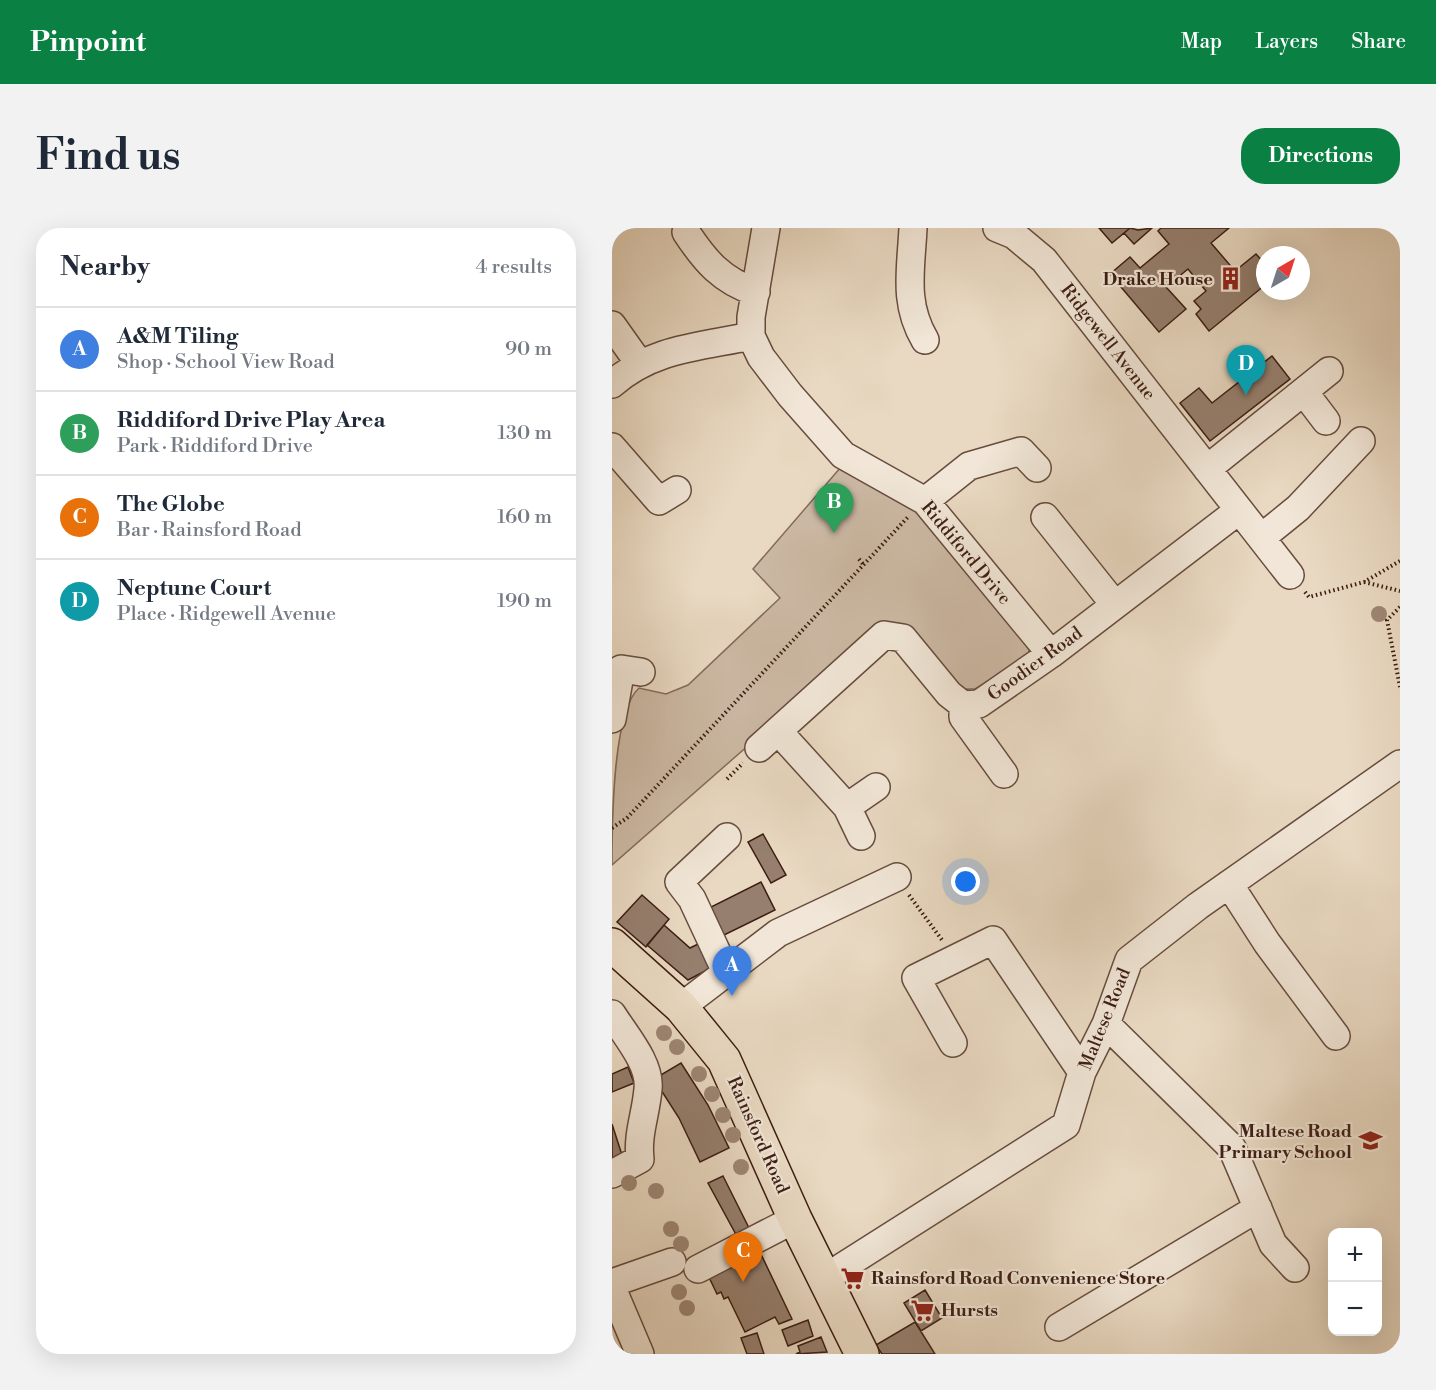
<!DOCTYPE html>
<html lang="en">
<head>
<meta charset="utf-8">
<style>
  :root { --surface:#fff; --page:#f2f2f3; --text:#1f2937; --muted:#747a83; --line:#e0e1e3; --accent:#0b8043 }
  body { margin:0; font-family:"Libre Bodoni",serif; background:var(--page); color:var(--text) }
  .controls { position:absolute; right:18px; bottom:18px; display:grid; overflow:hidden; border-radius:12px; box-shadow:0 6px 24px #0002 }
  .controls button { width:54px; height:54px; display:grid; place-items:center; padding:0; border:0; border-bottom:2px solid var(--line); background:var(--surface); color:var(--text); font:30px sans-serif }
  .compass { position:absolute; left:644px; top:18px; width:54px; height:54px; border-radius:50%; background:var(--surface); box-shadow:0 6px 24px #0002; rotate:39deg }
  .you { position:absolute; left:354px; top:654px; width:21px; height:21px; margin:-15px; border:4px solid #fff; border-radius:50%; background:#1a73e8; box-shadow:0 0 0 9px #1a73e833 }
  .badge { display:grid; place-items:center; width:39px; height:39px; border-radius:50%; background:var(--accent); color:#fff; font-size:20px; font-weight:700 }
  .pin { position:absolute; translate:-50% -50px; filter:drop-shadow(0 2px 3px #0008) }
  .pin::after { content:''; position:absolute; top:32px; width:21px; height:18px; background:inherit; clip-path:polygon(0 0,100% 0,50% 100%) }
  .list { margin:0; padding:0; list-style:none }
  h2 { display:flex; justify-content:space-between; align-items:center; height:78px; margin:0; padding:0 24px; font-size:26px }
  h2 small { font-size:20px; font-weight:400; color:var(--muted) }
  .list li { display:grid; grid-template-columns:39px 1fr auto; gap:18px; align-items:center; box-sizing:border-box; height:84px; padding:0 24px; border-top:2px solid var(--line) }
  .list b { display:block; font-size:22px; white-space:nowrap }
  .list p { margin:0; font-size:20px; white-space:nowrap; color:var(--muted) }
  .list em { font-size:20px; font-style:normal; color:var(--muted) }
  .map { position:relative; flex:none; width:788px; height:1126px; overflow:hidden; border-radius:24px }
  header { display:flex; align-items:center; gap:36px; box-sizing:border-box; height:84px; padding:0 30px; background:var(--accent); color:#fff }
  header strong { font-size:28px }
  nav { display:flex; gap:33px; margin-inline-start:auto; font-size:21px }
  .intro { display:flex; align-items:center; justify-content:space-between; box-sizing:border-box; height:144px; padding:0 36px }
  h1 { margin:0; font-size:42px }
  .button { padding:15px 27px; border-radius:24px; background:var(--accent); color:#fff; font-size:21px; font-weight:700 }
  main { display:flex; gap:36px; padding:0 36px }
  aside { flex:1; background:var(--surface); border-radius:24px; box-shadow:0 6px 24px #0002 }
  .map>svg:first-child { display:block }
  .green { fill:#ccb9a4; stroke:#846b5b; stroke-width:1.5 }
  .building { fill:#967f6e; stroke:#3c1d12; stroke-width:1.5 }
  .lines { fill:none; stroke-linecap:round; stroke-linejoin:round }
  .minor-casing { stroke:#674c3e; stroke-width:30 }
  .major-casing { stroke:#3c1d12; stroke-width:36 }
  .path { stroke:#3c1d12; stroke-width:4; stroke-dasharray:1.5 3; stroke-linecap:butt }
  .minor { stroke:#f1e6d7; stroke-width:27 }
  .major { stroke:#e9d9c2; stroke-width:33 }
  .tree { fill:#9e8775 }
  .labels { text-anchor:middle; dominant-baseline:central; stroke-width:4.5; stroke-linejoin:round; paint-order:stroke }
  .poi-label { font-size:18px; font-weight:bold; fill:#3c1d12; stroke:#f1e6d7; text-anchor:end }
  .street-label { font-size:18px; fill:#3c1d12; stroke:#f1e6d7 }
</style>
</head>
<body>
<header>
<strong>Pinpoint</strong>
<nav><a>Map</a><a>Layers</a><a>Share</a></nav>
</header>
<div class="intro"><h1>Find us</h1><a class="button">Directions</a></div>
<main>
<aside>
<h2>Nearby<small>4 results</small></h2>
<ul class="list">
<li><span class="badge" style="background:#3f7fe0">A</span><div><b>A&amp;M Tiling</b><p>Shop · School View Road</p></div><em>90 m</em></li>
<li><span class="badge" style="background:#2e9e5b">B</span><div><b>Riddiford Drive Play Area</b><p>Park · Riddiford Drive</p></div><em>130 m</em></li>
<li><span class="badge" style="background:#e8710a">C</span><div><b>The Globe</b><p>Bar · Rainsford Road</p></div><em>160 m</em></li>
<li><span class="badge" style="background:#0f9aa8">D</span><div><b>Neptune Court</b><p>Place · Ridgewell Avenue</p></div><em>190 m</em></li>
</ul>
</aside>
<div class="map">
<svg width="788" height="1126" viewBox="0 0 788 1126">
  <rect width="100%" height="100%" fill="#e9d9c2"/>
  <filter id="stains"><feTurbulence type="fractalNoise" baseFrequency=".00333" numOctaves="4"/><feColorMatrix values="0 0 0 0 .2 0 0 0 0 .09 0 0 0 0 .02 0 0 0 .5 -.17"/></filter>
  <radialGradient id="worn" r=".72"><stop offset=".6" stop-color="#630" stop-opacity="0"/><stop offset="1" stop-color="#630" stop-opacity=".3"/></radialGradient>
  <!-- green -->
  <path class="green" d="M 229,239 L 303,282 L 417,419 L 417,425 L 412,432 L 363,461 L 345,461 L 269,401 L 0,637 C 0,598 0,484 27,460 L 54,466 L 76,457 L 168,370 L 141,341 Z"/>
  <!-- building -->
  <path class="building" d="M 487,0 L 518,0 L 500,15 Z
    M 518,0 L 526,2 L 540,0 L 522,16 L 512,5 Z
    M 549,0 L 617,0 L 599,15 L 623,43 L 644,26 L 653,36 L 653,57 L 597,103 L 584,86 L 589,81 L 582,73 L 594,63 L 576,41 L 554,59 L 574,81 L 547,104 L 498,46 L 518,29 L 528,40 L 557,16 L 546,3 Z
    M 660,128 L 678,151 L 598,213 L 568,175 L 587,160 L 600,175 Z
    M 151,606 L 174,647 L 159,655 L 136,614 Z
    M 149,654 L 163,682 L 108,709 L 95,681 Z
    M 30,667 L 57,691 L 34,719 L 5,694 Z
    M 52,697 L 78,720 L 86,716 L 99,740 L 76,752 L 35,717 Z
    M 69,835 L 96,877 L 117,920 L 88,934 L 67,890 L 42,851 Z
    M 16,839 L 22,855 L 0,864 L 0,846 Z
    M 0,896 L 10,927 L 0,930 Z
    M 111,948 L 139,1004 L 127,1012 L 96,955 Z
    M 146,1020 L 180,1091 L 167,1096 L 163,1089 L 133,1104 L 116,1069 L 112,1071 L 109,1064 L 105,1066 L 95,1045 Z
    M 313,1062 L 330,1090 L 309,1103 L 292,1075 Z
    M 196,1092 L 201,1108 L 176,1118 L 170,1102 Z
    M 303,1094 L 323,1126 L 270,1126 L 264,1117 Z
    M 145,1105 L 152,1126 L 135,1126 L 129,1110 Z
    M 209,1109 L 215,1124 L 184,1126 L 188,1124 L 186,1118 Z"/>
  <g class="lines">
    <defs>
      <path id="minor" d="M 154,0 L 139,89 L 139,108 L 149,129 L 178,167 L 231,227 L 313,273 L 439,426
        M 301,0 C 299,42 291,75 313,112
        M 385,0 L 402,7 L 432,32 L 678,347
        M 74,4 C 93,33 110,53 144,64
        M 0,97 L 27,135
        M 0,156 C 41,120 87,119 139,108
        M 692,164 L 714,193
        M 0,219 L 47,273 L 65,262
        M 595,241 L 717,143
        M 313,273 L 357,238 L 409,223 L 425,240
        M 433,289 L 503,377
        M 649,310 L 686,280 L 749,213
        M 351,477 L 351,489 L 392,546
        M 0,491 L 9,441 L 29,444
        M 166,503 L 235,579 L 249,608
        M 147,520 L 272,407 L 291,410 L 337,466 L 351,477 L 367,476 L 439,426 L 626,283
        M 235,579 L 264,559
        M 617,656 L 655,715 L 724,808
        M 115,746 L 80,671 L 67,654 L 115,609
        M 69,779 L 166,705 L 285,649
        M 0,786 C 13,807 39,836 36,861 C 34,886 25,906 28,931 L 0,946
        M 494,796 L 620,920 L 661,1016 L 683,1040
        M 341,815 L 304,750 L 381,712 L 470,844
        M 86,1041 L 183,991
        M 213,1050 L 454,897 L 470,844 L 494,796 L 517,732 L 586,678 L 788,536
        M 0,1055 L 60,1034
        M 0,1060 L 28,1126
        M 447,1099 L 646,980"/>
      <path id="major" d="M 0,717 L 69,779 L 112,832 L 183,991 L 250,1126"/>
    </defs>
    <!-- minor casing -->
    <use href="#minor" class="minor-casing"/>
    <!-- major casing -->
    <use href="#major" class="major-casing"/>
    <!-- path -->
    <path class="path" d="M 247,331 L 251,336
      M 752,354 L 788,363
      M 693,364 L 697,369 L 752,354 L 788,333
      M 788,379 L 775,392 L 788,459
      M 115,551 L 131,535
      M 0,600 L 15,590 L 297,288
      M 297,667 L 330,712"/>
    <!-- minor -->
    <use href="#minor" class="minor"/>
    <!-- major -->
    <use href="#major" class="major"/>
  </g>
  <!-- trees -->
  <g class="tree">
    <circle cx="767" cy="386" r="8"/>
    <circle cx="52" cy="805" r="8"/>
    <circle cx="65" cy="819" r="8"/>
    <circle cx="87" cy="846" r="8"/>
    <circle cx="100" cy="866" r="8"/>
    <circle cx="111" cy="887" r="8"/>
    <circle cx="121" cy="907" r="8"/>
    <circle cx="129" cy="939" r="8"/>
    <circle cx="17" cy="955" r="8"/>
    <circle cx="44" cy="963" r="8"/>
    <circle cx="59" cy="1001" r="8"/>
    <circle cx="69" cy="1016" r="8"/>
    <circle cx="67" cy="1064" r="8"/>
    <circle cx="75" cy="1080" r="8"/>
  </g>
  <!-- icons -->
  <defs>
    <symbol id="building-bare" viewBox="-9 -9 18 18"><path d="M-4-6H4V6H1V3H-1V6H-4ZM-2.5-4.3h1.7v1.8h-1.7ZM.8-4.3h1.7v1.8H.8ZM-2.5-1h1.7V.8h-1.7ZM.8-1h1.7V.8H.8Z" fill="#8f2418" stroke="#f1e6d7" stroke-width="2.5" paint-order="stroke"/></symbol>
    <symbol id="school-bare" viewBox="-9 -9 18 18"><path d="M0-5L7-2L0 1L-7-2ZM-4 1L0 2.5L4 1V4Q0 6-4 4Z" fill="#8f2418" stroke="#f1e6d7" stroke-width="2.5" paint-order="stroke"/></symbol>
    <symbol id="supermarket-bare" viewBox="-9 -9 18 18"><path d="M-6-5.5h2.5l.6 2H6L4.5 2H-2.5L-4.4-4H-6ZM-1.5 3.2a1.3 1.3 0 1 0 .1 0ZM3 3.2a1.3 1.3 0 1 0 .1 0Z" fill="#8f2418" stroke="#f1e6d7" stroke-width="2.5" paint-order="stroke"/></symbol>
  </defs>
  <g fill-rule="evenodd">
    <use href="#building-bare" x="602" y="34" width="33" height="33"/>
    <use href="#school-bare" x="742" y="896" width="33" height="33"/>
    <use href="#supermarket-bare" x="224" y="1034" width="33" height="33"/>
    <use href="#supermarket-bare" x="294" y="1066" width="33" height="33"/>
  </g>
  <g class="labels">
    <!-- poi labels -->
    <g class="poi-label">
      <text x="601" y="51">Drake House</text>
      <text x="740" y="903">Maltese Road<tspan x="740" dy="21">Primary School</tspan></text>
      <text x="259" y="1050" text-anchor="start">Rainsford Road Convenience Store</text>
      <text x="329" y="1082" text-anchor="start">Hursts</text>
    </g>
    <!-- street labels -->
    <g class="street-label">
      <text transform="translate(496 114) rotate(52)">Ridgewell Avenue</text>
      <text transform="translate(354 325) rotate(50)">Riddiford Drive</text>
      <text transform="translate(423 436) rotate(-36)">Goodier Road</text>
      <text transform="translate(493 791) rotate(-68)">Maltese Road</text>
      <text transform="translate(146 907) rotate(66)">Rainsford Road</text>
    </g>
  </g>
  <rect width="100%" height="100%" filter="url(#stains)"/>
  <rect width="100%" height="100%" fill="url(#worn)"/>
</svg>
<div class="controls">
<button>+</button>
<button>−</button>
</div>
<svg class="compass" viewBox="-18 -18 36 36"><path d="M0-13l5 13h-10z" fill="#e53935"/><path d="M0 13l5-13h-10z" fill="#747a83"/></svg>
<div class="you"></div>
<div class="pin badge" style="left:120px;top:768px;background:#3f7fe0">A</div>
<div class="pin badge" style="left:222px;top:305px;background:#2e9e5b">B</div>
<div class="pin badge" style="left:131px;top:1054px;background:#e8710a">C</div>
<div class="pin badge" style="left:634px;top:167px;background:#0f9aa8">D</div>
</div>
</main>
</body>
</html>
